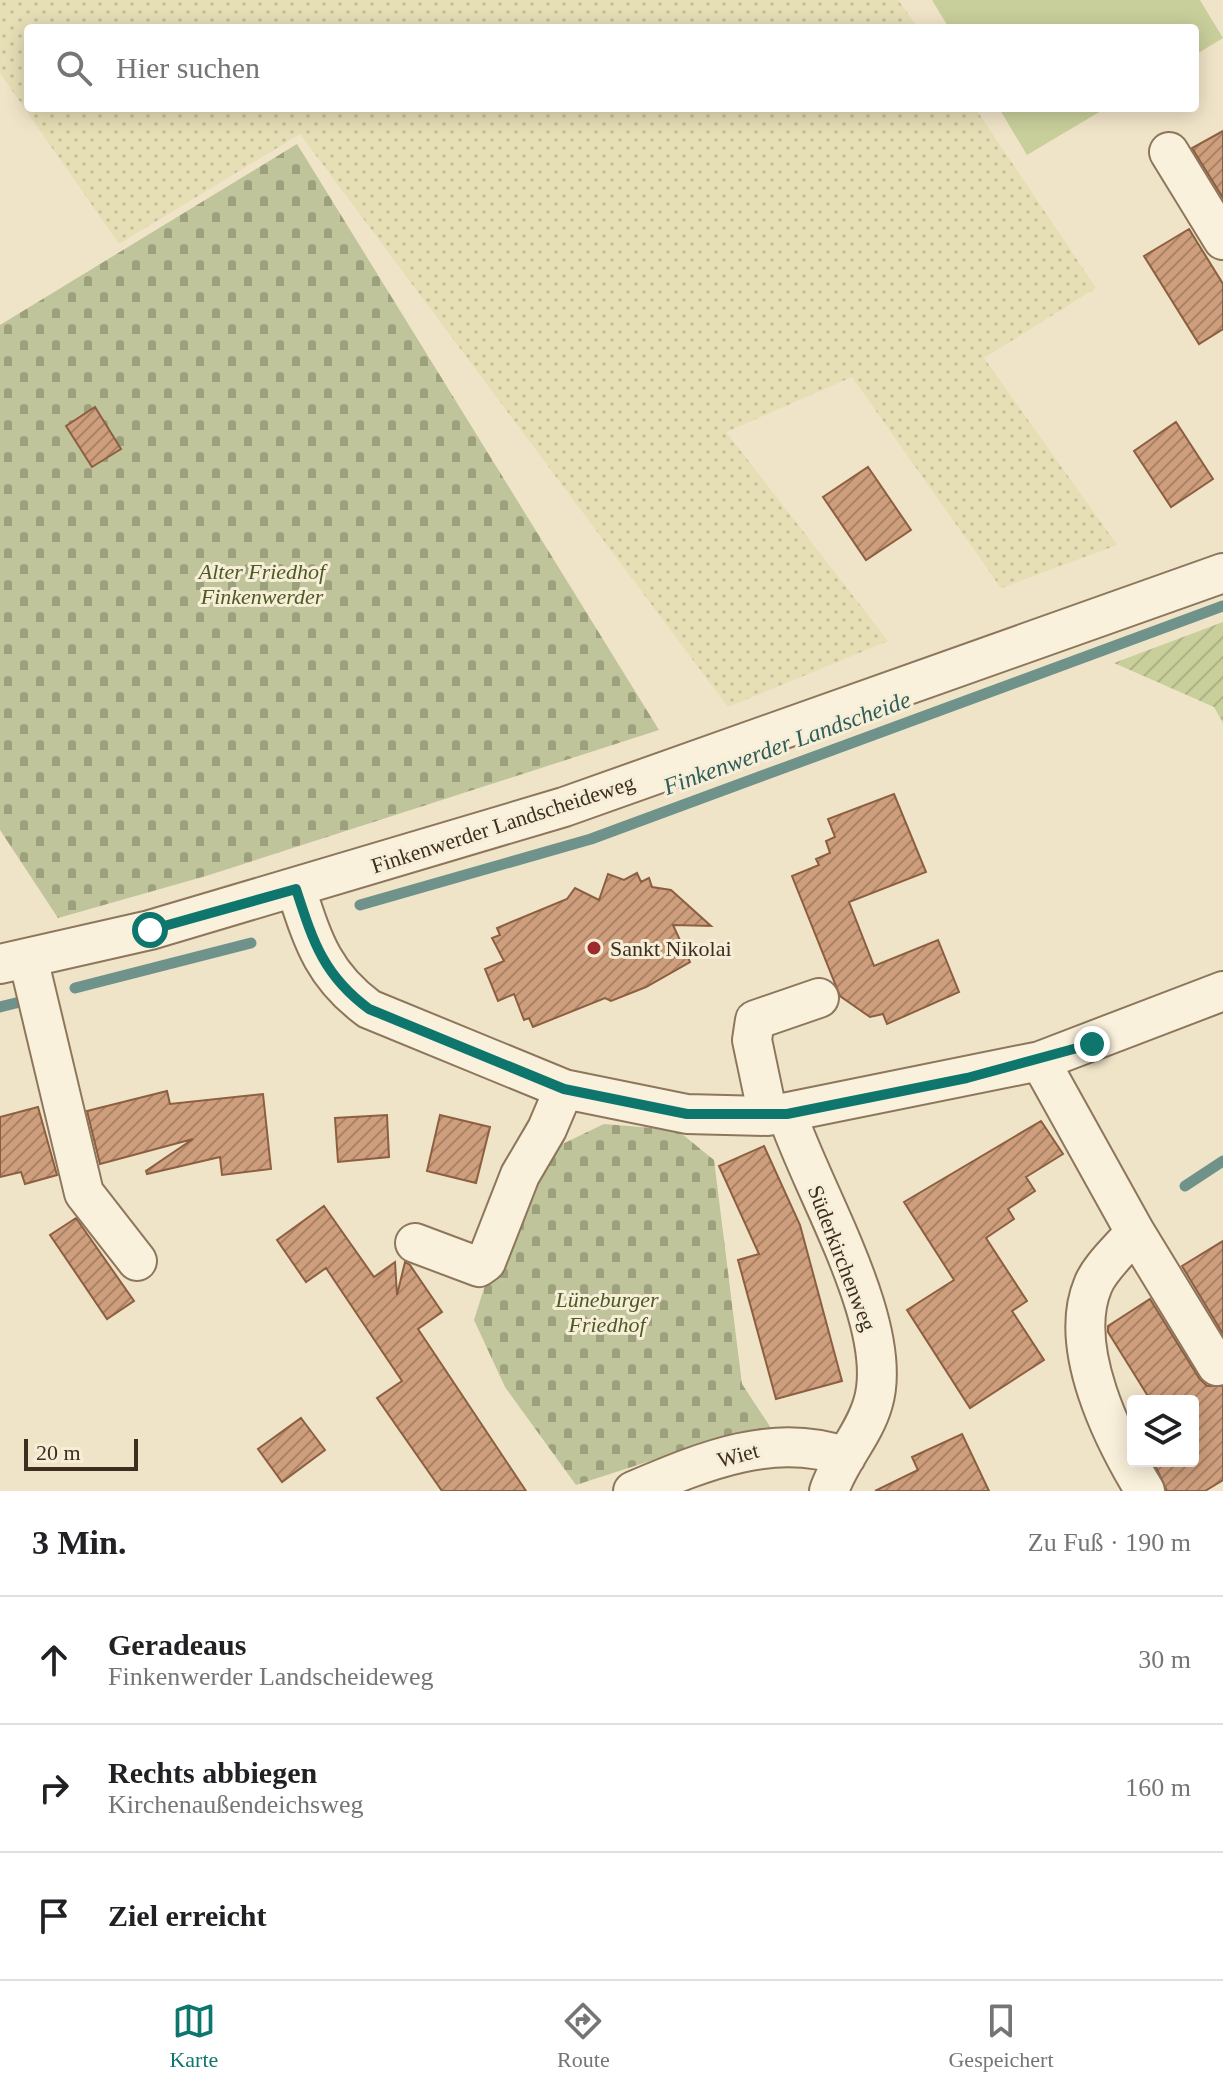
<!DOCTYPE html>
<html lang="de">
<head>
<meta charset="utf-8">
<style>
  :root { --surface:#fff; --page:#f6f6f6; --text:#202124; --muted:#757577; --line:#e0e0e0; --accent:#0f766e }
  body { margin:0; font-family:Georgia,serif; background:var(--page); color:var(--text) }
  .controls { position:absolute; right:24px; bottom:24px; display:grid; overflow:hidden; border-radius:8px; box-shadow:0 4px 20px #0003 }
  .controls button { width:72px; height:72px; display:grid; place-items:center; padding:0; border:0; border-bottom:2px solid var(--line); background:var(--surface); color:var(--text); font:40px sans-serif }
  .scale { position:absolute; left:24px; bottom:20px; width:114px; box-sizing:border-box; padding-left:8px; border:4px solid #3d2e20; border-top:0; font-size:22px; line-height:28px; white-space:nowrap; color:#3d2e20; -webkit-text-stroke:6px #f7eed8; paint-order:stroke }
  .stop { position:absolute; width:24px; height:24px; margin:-18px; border:6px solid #0f766e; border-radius:50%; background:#fff }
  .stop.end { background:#0f766e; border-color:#fff; box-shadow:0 2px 8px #0008 }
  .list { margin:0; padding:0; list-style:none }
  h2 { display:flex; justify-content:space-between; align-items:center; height:104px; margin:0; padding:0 32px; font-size:34px }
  h2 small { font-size:26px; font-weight:400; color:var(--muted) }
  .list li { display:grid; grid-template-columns:52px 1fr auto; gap:24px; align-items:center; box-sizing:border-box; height:128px; padding:0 32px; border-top:2px solid var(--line) }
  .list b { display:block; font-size:30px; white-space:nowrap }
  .list p { margin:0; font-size:26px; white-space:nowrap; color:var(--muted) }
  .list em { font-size:26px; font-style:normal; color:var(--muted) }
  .icon { flex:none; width:44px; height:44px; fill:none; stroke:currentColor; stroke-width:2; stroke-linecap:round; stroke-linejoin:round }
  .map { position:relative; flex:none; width:1223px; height:1491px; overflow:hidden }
  .search { position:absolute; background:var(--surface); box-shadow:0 4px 20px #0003; left:24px; right:24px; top:24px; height:88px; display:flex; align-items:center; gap:20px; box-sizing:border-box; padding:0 28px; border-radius:8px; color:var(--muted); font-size:30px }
  .sheet { height:488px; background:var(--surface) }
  nav { display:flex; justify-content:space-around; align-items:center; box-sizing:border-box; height:112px; border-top:2px solid var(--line); background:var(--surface); font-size:22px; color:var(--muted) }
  nav a { display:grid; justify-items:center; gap:4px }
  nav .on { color:var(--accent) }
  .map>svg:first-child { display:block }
  .farmland { fill:url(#farmland-dots) }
  .green { fill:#c9cf9b }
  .cemetery { fill:url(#cemetery-stones) }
  .garden { fill:url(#garden-furrows) }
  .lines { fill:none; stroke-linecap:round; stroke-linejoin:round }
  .stream { stroke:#6f938a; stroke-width:11 }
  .building { fill:url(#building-hatch); stroke:#8d5f41; stroke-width:2 }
  .minor-casing { stroke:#8d765c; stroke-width:42 }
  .minor { stroke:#faf1dc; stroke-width:38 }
  .route { stroke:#0f766e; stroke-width:10 }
  .poi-dot { fill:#9e2a2b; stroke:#f7eed8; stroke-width:3 }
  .labels { text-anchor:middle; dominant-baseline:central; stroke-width:6; stroke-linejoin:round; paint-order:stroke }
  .park-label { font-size:22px; font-style:italic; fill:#4d5a26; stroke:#f7eed8 }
  .street-label { font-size:22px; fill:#3d2e20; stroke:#f7eed8 }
  .poi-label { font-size:22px; fill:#3d2e20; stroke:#f7eed8; text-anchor:start }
  .water-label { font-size:24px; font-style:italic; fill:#2f5d5a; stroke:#f7eed8 }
</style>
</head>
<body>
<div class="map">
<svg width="1223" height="1491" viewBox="0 0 1223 1491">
  <defs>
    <pattern id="farmland-dots" width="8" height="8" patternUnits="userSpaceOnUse" patternTransform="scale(2)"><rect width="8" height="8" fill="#e6deb5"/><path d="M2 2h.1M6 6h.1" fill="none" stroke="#c6bf9b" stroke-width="1.8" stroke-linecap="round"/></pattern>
    <pattern id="cemetery-stones" width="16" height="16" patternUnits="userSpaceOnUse" patternTransform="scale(2)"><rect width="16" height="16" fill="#bfc49a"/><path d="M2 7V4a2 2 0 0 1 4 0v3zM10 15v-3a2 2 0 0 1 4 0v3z" fill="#9ca07d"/></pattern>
    <pattern id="garden-furrows" width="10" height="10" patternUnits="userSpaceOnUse" patternTransform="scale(2)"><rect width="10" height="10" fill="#c9cf9b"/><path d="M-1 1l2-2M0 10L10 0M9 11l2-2" fill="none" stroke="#aeb285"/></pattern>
    <pattern id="building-hatch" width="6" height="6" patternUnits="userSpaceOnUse" patternTransform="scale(2)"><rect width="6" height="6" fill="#cf9f7d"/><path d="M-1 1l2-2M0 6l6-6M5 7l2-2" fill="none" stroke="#a98266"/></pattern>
  </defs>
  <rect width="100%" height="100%" fill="#f0e4c8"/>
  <!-- farmland -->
  <path class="farmland" d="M 0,0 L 898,0 L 918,28 L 28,28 L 28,108 L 975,108 L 1096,288 L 984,358 L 1117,545 L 1001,588 L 852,377 L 726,432 L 888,641 L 728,707 L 300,134 L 119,244 L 0,73 Z"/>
  <!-- green -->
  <path class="green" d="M 932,0 L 1200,0 L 1223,38 L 1195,55 L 1195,28 L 949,28 Z
    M 999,108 L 1106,108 L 1027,155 Z"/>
  <!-- cemetery -->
  <path class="cemetery" d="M 297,144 L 659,730 L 206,876 L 58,918 L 0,830 L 0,325 Z
    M 604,1124 L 677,1130 L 714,1160 L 742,1384 L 771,1428 L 721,1438 L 576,1485 L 505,1387 L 474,1320 L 522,1168 L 531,1159 Z"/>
  <!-- garden -->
  <path class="garden" d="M 1223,622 L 1223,723 L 1214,707 L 1114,663 Z"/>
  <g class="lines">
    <!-- stream -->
    <path class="stream" d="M 360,905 L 591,839 L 1223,606
      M 75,988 L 251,943
      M 0,1007 L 24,1001
      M 1185,1186 L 1223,1161"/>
  </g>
  <!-- building -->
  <path class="building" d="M 1223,131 L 1223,198 L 1192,148 Z
    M 1189,229 L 1223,284 L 1223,329 L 1199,344 L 1144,256 Z
    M 95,407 L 121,449 L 92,467 L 66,426 Z
    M 1176,422 L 1213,479 L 1171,507 L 1134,451 Z
    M 868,467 L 911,530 L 866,560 L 823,497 Z
    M 894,794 L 926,872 L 849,902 L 874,966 L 938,940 L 959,992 L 887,1024 L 883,1014 L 870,1017 L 840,996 L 792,876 L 819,865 L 816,859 L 830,853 L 826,841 L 835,837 L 828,819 Z
    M 637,873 L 641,882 L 649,878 L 652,887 L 671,890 L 711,926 L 673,925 L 690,962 L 646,987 L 611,1001 L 605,998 L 533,1027 L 529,1018 L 524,1020 L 514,994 L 498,1001 L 485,969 L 504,961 L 492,938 L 500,935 L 497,928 L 567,899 L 575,888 L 599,900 L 608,874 L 624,880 Z
    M 167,1091 L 170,1104 L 263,1094 L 271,1169 L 222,1175 L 220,1157 L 147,1174 L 146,1171 L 193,1139 L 100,1164 L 87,1111 Z
    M 38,1107 L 57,1175 L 25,1184 L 21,1172 L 0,1177 L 0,1117 Z
    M 387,1115 L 389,1157 L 338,1162 L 335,1118 Z
    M 440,1115 L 490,1127 L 476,1183 L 427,1171 Z
    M 1041,1121 L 1063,1154 L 1026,1177 L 1035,1191 L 1008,1209 L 1014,1219 L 986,1238 L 1027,1301 L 1012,1311 L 1044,1360 L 970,1408 L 907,1310 L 954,1280 L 904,1202 Z
    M 764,1146 L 800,1225 L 842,1381 L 776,1399 L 738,1260 L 759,1254 L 719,1166 Z
    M 324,1206 L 374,1277 L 395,1262 L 397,1295 L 405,1262 L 410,1265 L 442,1312 L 418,1329 L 526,1491 L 442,1491 L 377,1398 L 402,1381 L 326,1268 L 306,1282 L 277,1240 Z
    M 76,1218 L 134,1301 L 107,1319 L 50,1235 Z
    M 1223,1241 L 1223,1334 L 1182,1266 Z
    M 1150,1299 L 1199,1378 L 1207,1386 L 1223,1386 L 1223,1480 L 1205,1491 L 1167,1491 L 1153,1461 L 1193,1461 L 1193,1401 L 1151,1401 L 1108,1332 L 1108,1326 Z
    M 301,1418 L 325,1450 L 282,1482 L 258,1449 Z
    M 962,1434 L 989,1491 L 875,1491 L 918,1470 L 912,1457 Z"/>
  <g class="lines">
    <defs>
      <path id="minor" d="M 1169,152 L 1223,240
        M 296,889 C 313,941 323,975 369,1009 L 564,1089 L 687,1114 L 768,1116 L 1040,1061 L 1223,991
        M 28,958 L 84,1193 L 137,1261
        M 0,964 L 150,930 L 564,807 L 1223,573
        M 1040,1061 L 1135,1232 L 1217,1366
        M 787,1114 C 812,1190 896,1326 873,1403 C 864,1435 839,1460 829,1491
        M 768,1116 L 752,1040 L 755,1020 L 819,998
        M 1135,1232 C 1122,1248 1100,1267 1093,1285 C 1067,1347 1113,1439 1145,1491
        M 415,1243 L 479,1267 L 486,1262 L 520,1175 L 547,1129 L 564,1089
        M 633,1491 C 702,1462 773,1431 846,1457"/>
    </defs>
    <!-- minor casing -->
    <use href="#minor" class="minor-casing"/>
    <!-- minor -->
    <use href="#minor" class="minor"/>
  </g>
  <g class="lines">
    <!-- route -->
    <path class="route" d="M 150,930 L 296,889 C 313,941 323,975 369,1009 L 564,1089 L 687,1114 L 787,1114 L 967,1078 L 1092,1044"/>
  </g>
  <!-- markers -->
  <circle class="poi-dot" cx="594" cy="948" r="8"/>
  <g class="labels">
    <!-- park labels -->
    <g class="park-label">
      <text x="262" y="571">Alter Friedhof<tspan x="262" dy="25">Finkenwerder</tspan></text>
      <text x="607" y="1299">Lüneburger<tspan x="607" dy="25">Friedhof</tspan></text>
    </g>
    <!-- street labels -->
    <g class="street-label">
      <text transform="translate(503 824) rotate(-18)">Finkenwerder Landscheideweg</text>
      <text transform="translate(842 1258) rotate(69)">Süderkirchenweg</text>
      <text transform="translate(738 1455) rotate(-15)">Wiet</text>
    </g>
    <!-- poi labels -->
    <g class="poi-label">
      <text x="610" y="948">Sankt Nikolai</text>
    </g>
    <!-- water labels -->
    <g class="water-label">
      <text transform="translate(787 743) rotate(-20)">Finkenwerder Landscheide</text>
    </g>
  </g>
</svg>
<div class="controls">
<button><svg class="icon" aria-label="layers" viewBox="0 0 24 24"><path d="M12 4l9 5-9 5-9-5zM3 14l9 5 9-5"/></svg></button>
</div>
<div class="scale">20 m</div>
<div class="stop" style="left:150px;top:930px"></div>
<div class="stop end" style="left:1092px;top:1044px"></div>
<div class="search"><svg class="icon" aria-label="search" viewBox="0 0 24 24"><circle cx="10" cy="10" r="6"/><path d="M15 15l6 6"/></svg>Hier suchen</div>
</div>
<section class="sheet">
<h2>3 Min.<small>Zu Fuß · 190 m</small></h2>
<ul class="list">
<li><svg class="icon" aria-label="ahead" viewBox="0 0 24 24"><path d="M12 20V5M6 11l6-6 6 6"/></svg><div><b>Geradeaus</b><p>Finkenwerder Landscheideweg</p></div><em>30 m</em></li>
<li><svg class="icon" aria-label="right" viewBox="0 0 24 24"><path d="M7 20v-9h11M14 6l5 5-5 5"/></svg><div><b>Rechts abbiegen</b><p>Kirchenaußendeichsweg</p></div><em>160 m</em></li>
<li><svg class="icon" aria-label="arrive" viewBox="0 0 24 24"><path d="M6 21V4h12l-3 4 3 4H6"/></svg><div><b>Ziel erreicht</b></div></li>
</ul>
</section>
<nav>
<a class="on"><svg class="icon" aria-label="map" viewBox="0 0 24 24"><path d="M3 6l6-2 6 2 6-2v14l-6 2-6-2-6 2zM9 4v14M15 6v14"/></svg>Karte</a>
<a><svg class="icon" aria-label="directions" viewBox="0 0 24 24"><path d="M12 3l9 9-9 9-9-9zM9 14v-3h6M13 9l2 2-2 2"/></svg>Route</a>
<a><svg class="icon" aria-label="saved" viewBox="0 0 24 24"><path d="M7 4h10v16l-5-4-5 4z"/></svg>Gespeichert</a>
</nav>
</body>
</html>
